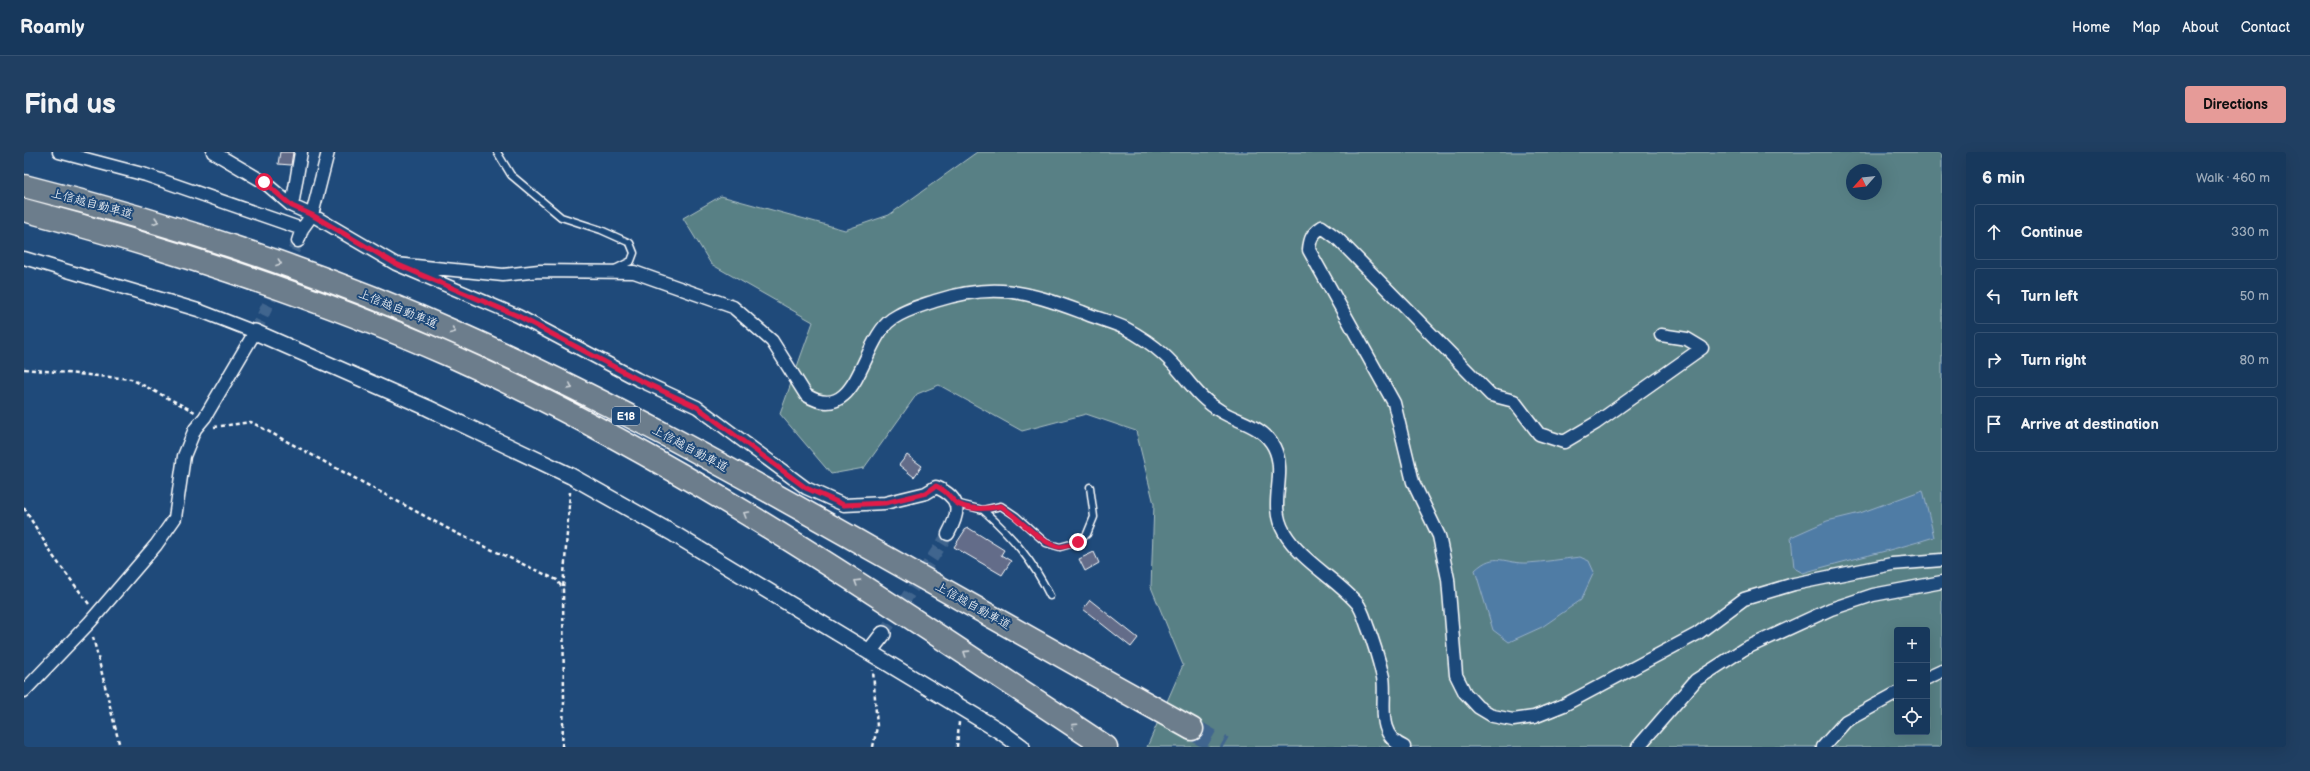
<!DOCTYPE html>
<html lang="en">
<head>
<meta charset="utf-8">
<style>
  :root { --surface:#17385c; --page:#203f62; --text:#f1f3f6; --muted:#9eacbb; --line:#365272; --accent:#e69b98 }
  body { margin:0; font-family:"Balsamiq Sans","Klee One",sans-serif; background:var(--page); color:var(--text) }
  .controls { position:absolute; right:12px; bottom:12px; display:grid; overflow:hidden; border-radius:4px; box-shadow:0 4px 16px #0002 }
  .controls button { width:36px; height:36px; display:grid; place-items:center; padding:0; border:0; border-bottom:1px solid var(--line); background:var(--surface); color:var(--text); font:20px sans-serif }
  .compass { position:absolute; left:1822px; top:12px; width:36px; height:36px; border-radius:50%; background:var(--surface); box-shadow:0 4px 16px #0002; rotate:243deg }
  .stop { position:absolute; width:12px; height:12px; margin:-9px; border:3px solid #e11d48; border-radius:50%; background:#fff }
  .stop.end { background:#e11d48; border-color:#fff; box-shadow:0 1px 4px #0008 }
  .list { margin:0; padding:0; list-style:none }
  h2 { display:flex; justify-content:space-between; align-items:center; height:52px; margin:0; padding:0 16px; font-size:17px }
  h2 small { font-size:13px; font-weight:400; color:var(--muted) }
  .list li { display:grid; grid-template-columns:26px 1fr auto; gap:12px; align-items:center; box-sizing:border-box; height:56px; margin:0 8px 8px; padding:0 8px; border:1px solid var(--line); border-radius:4px }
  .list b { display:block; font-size:15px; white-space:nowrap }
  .list em { font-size:13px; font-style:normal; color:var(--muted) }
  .icon { flex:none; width:22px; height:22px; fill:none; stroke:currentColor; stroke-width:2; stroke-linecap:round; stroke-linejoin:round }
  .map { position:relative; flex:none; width:1918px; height:595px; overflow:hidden; border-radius:4px }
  header { display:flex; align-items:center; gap:24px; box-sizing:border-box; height:56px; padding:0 20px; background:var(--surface); border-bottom:1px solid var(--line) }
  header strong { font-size:19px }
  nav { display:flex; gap:22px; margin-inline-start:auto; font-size:14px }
  .intro { display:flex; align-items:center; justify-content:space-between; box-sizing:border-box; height:96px; padding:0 24px }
  h1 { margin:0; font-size:28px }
  .button { padding:10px 18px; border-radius:4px; background:var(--accent); color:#111; font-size:14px; font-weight:700 }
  main { display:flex; gap:24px; padding:0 24px }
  aside { flex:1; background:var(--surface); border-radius:4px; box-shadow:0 4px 16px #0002 }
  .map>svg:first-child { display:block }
  .green { fill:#598085; stroke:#acc0c2; fill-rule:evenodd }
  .water { fill:#507ba5; stroke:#96b0c9 }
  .building { fill:#646c89; stroke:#fff }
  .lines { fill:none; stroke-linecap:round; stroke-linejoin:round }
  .minor-tunnel { stroke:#41658e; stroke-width:12; stroke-dasharray:12 6; stroke-linecap:butt }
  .motorway-tunnel { stroke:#41658e; stroke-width:22; stroke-dasharray:22 11; stroke-linecap:butt }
  .service-casing { stroke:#fff; stroke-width:9 }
  .minor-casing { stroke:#fff; stroke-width:15 }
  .tertiary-casing { stroke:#fff; stroke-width:18 }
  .motorway-casing { stroke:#fff; stroke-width:25 }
  .path { stroke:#fff; stroke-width:2.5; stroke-dasharray:4 3; stroke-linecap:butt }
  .service { stroke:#1f4a7a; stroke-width:6 }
  .minor { stroke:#1f4a7a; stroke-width:12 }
  .tertiary { stroke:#1f4a7a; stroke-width:15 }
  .motorway { stroke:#6c7d8c; stroke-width:22 }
  .oneway { stroke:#ccd2d7 }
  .route { stroke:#e11d48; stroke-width:5 }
  .labels { text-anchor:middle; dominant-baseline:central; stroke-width:4; stroke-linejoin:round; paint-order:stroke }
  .shield { fill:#1f4a7a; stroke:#bcc9d7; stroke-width:1 }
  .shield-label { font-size:11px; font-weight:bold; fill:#fff }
  .street-label { font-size:12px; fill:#fff; stroke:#1f4a7a }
</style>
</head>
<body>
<header>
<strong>Roamly</strong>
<nav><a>Home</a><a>Map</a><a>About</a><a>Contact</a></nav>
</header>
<div class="intro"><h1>Find us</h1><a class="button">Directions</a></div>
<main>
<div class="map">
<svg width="1918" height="595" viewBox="0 0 1918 595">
  <rect width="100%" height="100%" fill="#1f4a7a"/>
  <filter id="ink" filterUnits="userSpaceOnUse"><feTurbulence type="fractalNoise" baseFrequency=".025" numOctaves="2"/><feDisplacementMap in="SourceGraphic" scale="8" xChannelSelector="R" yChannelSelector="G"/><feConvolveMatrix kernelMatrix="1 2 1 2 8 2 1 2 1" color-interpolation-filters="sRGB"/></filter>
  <g filter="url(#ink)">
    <!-- green -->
    <path class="green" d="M 953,0 L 1918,0 L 1918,595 L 1123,595 L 1159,513 L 1127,435 L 1130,352 L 1112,279 L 1062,262 L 998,279 L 915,233 L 893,242 L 840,316 L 807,322 L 756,262 L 789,170 L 687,112 L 659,66 L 697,44 L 821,78 L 865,63 ZM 1828,18 L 1852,18 L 1852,42 L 1828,42 ZM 1873,478 L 1903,478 L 1903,580 L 1873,580 Z"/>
    <!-- water -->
    <path class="water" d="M 1899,338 L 1910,385 C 1867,399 1822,408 1779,421 L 1770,416 L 1767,385 L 1803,369 L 1836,361 Z
      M 1556,405 L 1565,409 L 1570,420 L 1557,448 L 1518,475 L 1485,490 L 1469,478 L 1451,418 C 1471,399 1481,412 1503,411 C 1521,410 1538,407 1556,405 Z"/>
    <!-- building -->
    <path class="building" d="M 256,0 L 269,0 L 267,13 L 254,12 Z
      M 883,303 L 898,314 L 890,325 L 875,313 Z
      M 943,375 L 980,398 L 977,403 L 987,409 L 978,423 L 930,395 Z
      M 1070,400 L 1075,411 L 1061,419 L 1055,407 Z
      M 1066,448 L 1114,486 L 1107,495 L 1059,457 Z"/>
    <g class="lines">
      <!-- minor-tunnel -->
      <path class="minor-tunnel" d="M 231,180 L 274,89
        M 859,482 L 924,382"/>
      <!-- motorway-tunnel -->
      <path class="motorway-tunnel" d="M 1168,577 L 1199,595"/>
      <defs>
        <path id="service" d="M 473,0 L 487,23 L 537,65 L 577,78 L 606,91 L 610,101 L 607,109 L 591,117
          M 932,351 L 959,358 L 977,354 L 992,364 L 1022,391 L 1036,395 L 1054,390 L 1063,382 L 1070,365 L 1066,335
          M 959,358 C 988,384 1009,409 1026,444"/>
        <path id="minor" d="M 35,0 L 122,23 L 278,77
          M 189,0 L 240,30 L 268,54 L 288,63 L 372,112 L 494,164 L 613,227 L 673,255 L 782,336 L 820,353 L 861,351 L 902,341 L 912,335 C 938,346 936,360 924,382
          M 268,54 L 277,0
          M 274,89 L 278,77 L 288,63 L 304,0
          M 0,106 L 174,158 L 231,180 L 181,265 L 171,277 L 160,304 L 151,366 L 132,393 L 66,470 L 0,539
          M 372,112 L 479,123 L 515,119 L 610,120 L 709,155 L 748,189 L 782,243 C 834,275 837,189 868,167 C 881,158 896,154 911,149 C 970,130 1001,139 1058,160 C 1072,166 1088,170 1101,176 C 1114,183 1129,193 1139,202 C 1162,222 1170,244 1198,260 C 1217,271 1239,274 1250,295 C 1264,323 1243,351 1260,380 C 1277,409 1311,426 1333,451 C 1338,457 1341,468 1344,476 C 1350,491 1355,509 1359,525 C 1363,548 1350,582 1380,595
          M 1637,183 L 1663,187 L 1678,196 L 1572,271 L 1540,290 L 1515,282 L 1490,249 L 1467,243 L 1313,86 L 1298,75 C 1288,82 1286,86 1285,98 L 1370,251 L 1389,330 L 1415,384 L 1424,427 L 1432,523 L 1441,541 L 1454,555 L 1469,564 L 1489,568 L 1510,565 L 1540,553 L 1673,482 L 1720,447 L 1770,432 L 1868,412 L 1918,408
          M 1903,526 L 1918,519
          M 1614,595 L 1672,528 L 1720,497 L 1807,457 L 1849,443 L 1918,430
          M 1799,595 L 1822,569 L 1873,541"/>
        <path id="tertiary" d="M 231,180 L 404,256 L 547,324 L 650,382 L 976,579 L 998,595
          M 845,500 L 859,482"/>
        <path id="motorway" d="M 0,34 C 151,72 300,121 442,185 C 582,247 717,323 851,399 C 956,458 1062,518 1168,577
          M 0,58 C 146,97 289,143 427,204 C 660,308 870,455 1082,595"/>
      </defs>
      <!-- service casing -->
      <use href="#service" class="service-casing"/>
      <!-- minor casing -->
      <use href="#minor" class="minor-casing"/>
      <!-- tertiary casing -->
      <use href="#tertiary" class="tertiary-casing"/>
      <!-- motorway casing -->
      <use href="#motorway" class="motorway-casing"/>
      <!-- path -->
      <path class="path" d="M 0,217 L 107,227 L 171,260
        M 190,275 L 227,270 L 432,381 L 533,428 L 539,437
        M 0,356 L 29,404 L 65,452
        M 69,485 L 96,595
        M 538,595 L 540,550 L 539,437 L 546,340
        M 849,595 L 853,575 L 849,518
        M 933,595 L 935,570"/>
      <!-- service -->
      <use href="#service" class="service"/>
      <!-- minor -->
      <use href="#minor" class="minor"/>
      <!-- tertiary -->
      <use href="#tertiary" class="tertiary"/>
      <!-- motorway -->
      <use href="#motorway" class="motorway"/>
    </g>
    <!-- one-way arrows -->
    <defs><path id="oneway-chevron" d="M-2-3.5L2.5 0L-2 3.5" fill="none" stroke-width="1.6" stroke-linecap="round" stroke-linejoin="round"/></defs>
    <g class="oneway">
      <use href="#oneway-chevron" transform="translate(132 69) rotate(16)"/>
      <use href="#oneway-chevron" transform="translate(255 111) rotate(20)"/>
      <use href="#oneway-chevron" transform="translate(429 179) rotate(23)"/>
      <use href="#oneway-chevron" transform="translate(546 235) rotate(27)"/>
      <use href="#oneway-chevron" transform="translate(722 362) rotate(-149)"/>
      <use href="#oneway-chevron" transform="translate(833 430) rotate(-148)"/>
      <use href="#oneway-chevron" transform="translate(942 501) rotate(-147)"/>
      <use href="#oneway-chevron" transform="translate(1050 574) rotate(-146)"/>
    </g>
  </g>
  <g class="lines" filter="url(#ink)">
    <!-- route -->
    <path class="route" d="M 240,30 L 268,54 L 288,63 L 372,112 L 494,164 L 613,227 L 673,255 L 782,336 L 820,353 L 861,351 L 902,341 L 912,334 C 924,340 923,342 931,350 C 942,359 965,357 977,354 C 993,365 1020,394 1036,395 C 1042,395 1049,392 1054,390"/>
  </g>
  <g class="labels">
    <!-- shield labels -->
    <rect class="shield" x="588" y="255" width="28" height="18" rx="3"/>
    <g class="shield-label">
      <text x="602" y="264">E18</text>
    </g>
    <!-- street labels -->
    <g class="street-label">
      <text transform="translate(68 52) rotate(15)">上信越自動車道</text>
      <text transform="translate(374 157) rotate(22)">上信越自動車道</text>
      <text transform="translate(666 297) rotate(28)">上信越自動車道</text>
      <text transform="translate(949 454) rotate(29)">上信越自動車道</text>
    </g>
  </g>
</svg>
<div class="controls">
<button>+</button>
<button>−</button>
<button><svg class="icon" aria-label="locate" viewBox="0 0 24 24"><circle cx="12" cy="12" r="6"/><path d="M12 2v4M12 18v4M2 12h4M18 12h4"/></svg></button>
</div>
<svg class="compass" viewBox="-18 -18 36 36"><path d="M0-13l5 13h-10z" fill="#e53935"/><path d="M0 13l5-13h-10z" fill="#9eacbb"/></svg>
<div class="stop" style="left:240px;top:30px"></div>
<div class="stop end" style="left:1054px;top:390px"></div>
</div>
<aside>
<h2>6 min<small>Walk · 460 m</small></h2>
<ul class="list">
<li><svg class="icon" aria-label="ahead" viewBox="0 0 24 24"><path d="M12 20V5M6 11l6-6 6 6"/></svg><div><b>Continue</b></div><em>330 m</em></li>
<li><svg class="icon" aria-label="left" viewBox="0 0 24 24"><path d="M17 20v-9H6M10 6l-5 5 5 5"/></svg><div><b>Turn left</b></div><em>50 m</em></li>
<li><svg class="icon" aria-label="right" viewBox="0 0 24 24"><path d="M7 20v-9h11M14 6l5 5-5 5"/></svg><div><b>Turn right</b></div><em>80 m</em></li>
<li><svg class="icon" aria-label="arrive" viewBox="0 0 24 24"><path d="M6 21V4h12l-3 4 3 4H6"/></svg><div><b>Arrive at destination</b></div></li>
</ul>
</aside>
</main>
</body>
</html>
